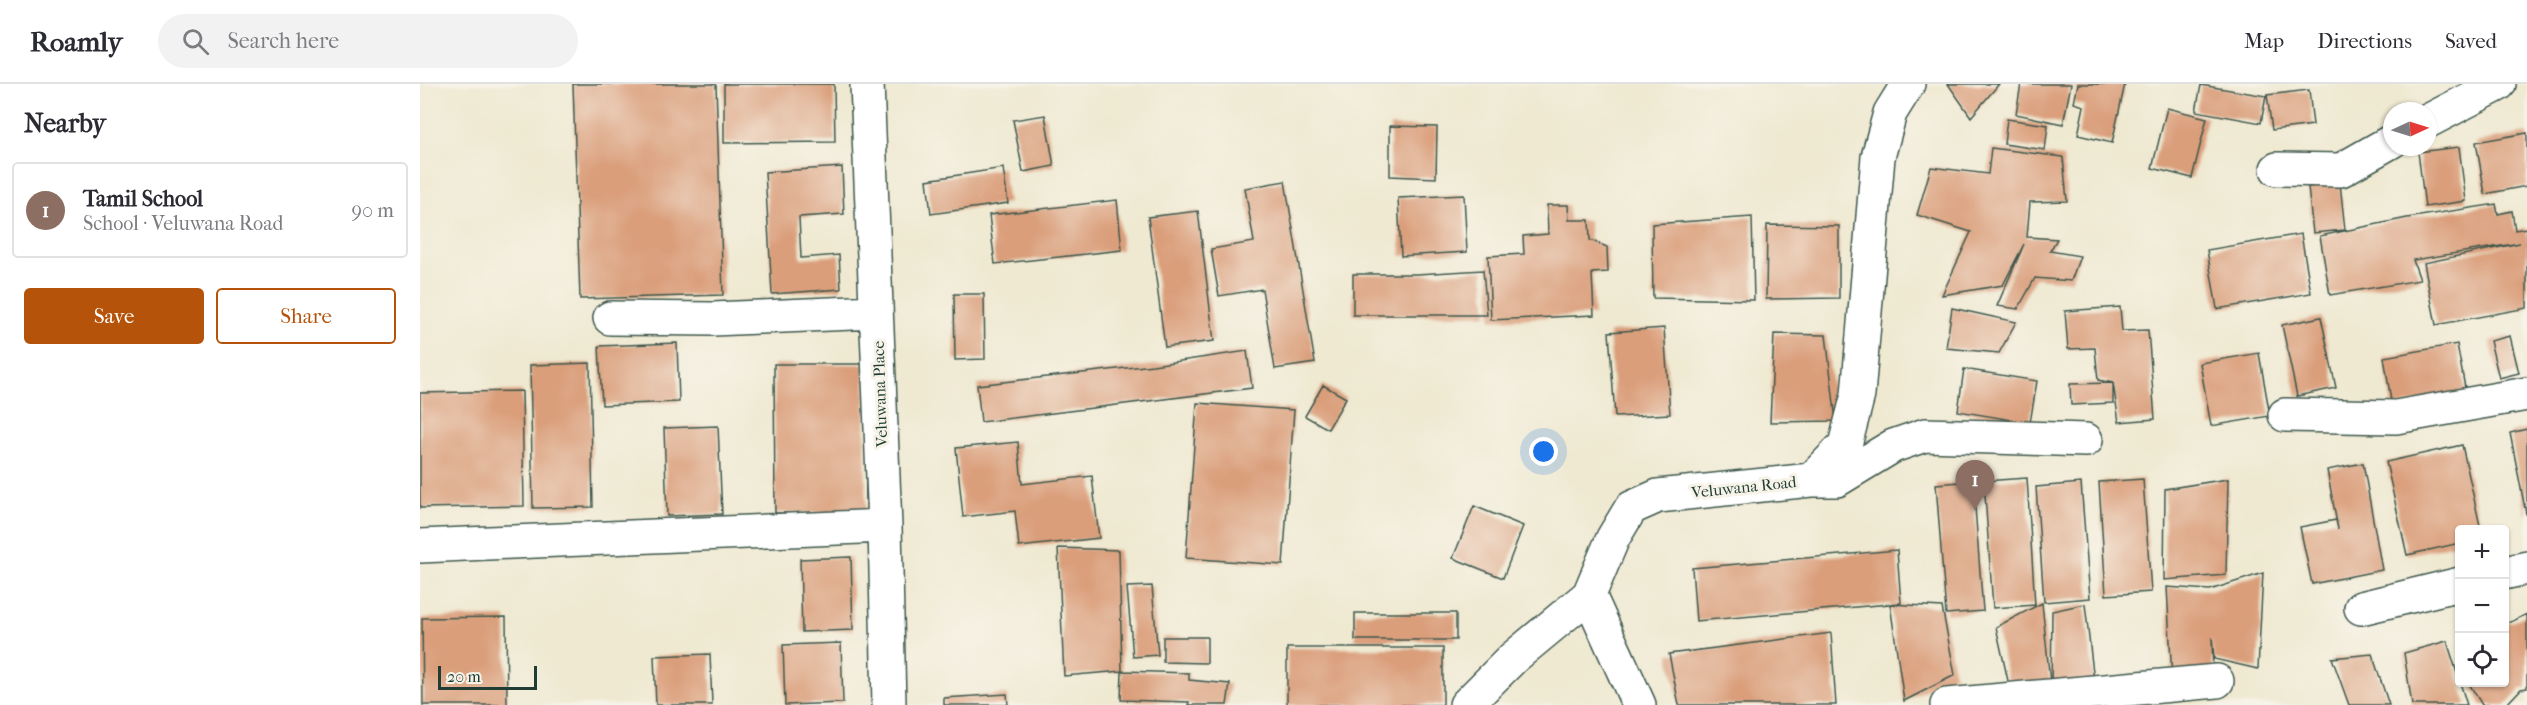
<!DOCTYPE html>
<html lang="en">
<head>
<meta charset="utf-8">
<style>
  :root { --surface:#fff; --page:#f2f2f3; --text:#2b2b33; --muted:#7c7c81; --line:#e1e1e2; --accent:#b45309 }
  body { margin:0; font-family:"IM FELL French Canon",serif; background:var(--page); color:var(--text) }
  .controls { position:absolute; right:18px; bottom:18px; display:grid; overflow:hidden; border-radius:6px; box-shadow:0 2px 4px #0004 }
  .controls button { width:54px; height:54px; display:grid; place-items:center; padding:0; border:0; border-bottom:2px solid var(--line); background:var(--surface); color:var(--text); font:30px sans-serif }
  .compass { position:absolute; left:1963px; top:18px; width:54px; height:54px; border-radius:50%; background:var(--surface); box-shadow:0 2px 4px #0004; rotate:86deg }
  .scale { position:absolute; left:18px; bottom:15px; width:99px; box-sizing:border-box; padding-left:6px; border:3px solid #1f3d34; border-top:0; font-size:16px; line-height:21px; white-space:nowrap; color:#1f3d34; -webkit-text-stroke:4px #f7f3e8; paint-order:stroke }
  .you { position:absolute; left:1124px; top:368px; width:21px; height:21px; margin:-15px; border:4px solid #fff; border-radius:50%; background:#1a73e8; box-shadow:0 0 0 9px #1a73e833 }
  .badge { display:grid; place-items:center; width:39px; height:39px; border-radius:50%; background:var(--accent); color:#fff; font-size:20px; font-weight:700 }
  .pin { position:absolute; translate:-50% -50px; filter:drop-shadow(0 2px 3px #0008) }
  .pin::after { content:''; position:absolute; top:32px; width:21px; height:18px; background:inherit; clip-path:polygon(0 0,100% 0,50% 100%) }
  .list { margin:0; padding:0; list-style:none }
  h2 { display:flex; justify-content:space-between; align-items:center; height:78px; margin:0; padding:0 24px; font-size:26px }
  h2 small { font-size:20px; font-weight:400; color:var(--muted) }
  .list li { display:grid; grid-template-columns:39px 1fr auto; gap:18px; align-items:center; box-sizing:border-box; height:96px; margin:0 12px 12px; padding:0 12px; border:2px solid var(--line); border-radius:6px }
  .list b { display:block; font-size:22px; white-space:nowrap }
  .list p { margin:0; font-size:20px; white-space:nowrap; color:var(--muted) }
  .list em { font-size:20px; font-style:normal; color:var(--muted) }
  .actions { display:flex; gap:12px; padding:18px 24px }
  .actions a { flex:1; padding:14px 0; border:2px solid var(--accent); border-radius:6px; text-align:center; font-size:21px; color:var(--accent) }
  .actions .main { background:var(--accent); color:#fff }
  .icon { flex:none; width:33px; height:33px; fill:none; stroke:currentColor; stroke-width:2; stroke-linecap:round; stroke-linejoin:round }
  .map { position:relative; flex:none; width:2107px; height:621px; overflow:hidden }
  header { display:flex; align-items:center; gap:36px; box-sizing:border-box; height:84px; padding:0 30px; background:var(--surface); border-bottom:2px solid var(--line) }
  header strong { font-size:28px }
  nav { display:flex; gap:33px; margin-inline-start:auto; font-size:21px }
  .search { width:420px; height:54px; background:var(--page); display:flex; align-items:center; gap:15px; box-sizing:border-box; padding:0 21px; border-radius:33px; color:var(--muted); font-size:22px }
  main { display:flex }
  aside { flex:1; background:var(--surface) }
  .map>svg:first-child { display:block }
  .building { fill:#da9e7a }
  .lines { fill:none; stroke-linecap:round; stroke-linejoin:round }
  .minor-casing { stroke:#3e574c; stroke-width:36 }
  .minor { stroke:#fff; stroke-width:33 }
  .labels { text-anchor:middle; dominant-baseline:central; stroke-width:6; stroke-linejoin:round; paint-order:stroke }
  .street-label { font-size:16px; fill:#1f3d34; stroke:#f7f3e8 }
</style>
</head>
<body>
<header>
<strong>Roamly</strong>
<div class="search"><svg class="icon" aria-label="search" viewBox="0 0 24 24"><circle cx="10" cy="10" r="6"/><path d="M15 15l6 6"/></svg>Search here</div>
<nav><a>Map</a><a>Directions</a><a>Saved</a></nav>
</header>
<main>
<aside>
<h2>Nearby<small></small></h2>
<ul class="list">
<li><span class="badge" style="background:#8d6e63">1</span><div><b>Tamil School</b><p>School · Veluwana Road</p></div><em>90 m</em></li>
</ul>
<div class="actions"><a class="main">Save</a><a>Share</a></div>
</aside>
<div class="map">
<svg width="2107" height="621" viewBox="0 0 2107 621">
  <rect width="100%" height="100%" fill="#f7f3e8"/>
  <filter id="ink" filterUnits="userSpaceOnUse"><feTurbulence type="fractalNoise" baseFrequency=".0167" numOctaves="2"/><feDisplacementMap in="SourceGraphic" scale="12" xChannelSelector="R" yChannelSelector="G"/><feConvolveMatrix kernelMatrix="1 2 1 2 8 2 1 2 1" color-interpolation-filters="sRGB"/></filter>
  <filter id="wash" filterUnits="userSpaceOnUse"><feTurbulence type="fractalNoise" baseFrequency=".008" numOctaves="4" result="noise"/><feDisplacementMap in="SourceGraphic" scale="24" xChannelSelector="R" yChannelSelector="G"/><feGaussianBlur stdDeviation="1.35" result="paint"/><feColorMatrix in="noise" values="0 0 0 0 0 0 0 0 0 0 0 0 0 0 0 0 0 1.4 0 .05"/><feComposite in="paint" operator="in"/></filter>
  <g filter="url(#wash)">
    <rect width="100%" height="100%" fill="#efe9d1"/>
    <g id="blocks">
      <!-- building -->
      <path class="building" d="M 153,0 L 296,0 L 303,211 L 160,215 Z
        M 304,0 L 414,0 L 415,58 L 304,59 Z
        M 1528,0 L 1579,0 L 1551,33 Z
        M 1601,0 L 1651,0 L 1643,40 L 1596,30 Z
        M 1658,0 L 1705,0 L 1692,59 L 1658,51 L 1664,22 L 1654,19 Z
        M 1781,1 L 1846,12 L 1841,39 L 1776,27 Z
        M 1889,6 L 1893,41 L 1852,46 L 1847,11 Z
        M 1747,24 L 1787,34 L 1772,94 L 1732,84 Z
        M 625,31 L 634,82 L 603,88 L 593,36 Z
        M 1587,35 L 1628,41 L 1625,66 L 1584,60 Z
        M 970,42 L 1017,43 L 1016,94 L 970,92 Z
        M 2107,49 L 2107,102 L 2065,110 L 2056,58 Z
        M 2039,63 L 2046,117 L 2005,123 L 1998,68 Z
        M 1571,64 L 1643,73 L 1647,117 L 1610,118 L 1607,153 L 1637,155 L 1630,167 L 1660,172 L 1651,197 L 1615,194 L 1598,225 L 1577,222 L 1604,160 L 1583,201 L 1522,211 L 1551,148 L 1497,131 L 1511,83 L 1568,90 Z
        M 422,83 L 424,130 L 379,133 L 381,174 L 419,171 L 421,205 L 352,210 L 345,88 Z
        M 583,84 L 588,119 L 511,130 L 507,96 Z
        M 865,97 L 895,279 L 855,285 L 842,205 L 799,212 L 791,165 L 834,158 L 825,104 Z
        M 1920,99 L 1925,146 L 1893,149 L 1888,103 Z
        M 1044,111 L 1047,168 L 981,172 L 978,114 Z
        M 697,116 L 702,166 L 575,180 L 569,131 Z
        M 2076,120 L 2078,130 L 2092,127 L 2095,146 L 2107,144 L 2107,224 L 2016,241 L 2004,179 L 2100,159 L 1993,176 L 2000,196 L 1910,211 L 1900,152 L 1987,134 Z
        M 1127,121 L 1148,121 L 1149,136 L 1169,136 L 1170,156 L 1187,163 L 1188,188 L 1172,189 L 1174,231 L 1071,236 L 1068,172 L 1104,170 L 1103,152 L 1128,150 Z
        M 778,127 L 794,257 L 745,263 L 728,133 Z
        M 1332,133 L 1334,216 L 1233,214 L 1232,140 Z
        M 1347,141 L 1419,142 L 1419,214 L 1346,215 Z
        M 1881,150 L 1891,209 L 1797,225 L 1787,166 Z
        M 1063,186 L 1067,231 L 933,231 L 933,190 L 997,190 Z
        M 534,210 L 564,210 L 565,275 L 535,276 Z
        M 1700,223 L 1702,247 L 1728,246 L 1735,335 L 1699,338 L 1693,299 L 1693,319 L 1651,321 L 1650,300 L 1693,299 L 1678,296 L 1675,264 L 1648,265 L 1645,227 Z
        M 1532,224 L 1596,238 L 1579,269 L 1526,264 Z
        M 1901,233 L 1916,304 L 1877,312 L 1862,241 Z
        M 1244,244 L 1250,330 L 1195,333 L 1189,248 Z
        M 1354,250 L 1406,251 L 1416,337 L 1350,338 Z
        M 2090,252 L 2099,289 L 2079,294 L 2070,257 Z
        M 257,259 L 259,318 L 182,321 L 179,262 Z
        M 2037,260 L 2046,309 L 1972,323 L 1964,273 Z
        M 827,267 L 832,304 L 561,338 L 557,301 L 733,281 Z
        M 1839,269 L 1850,332 L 1791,342 L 1780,279 Z
        M 170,279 L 173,423 L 113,424 L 110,281 Z
        M 354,280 L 445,280 L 446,429 L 355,429 Z
        M 1544,285 L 1617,297 L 1610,339 L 1538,327 Z
        M 903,301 L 926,314 L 908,345 L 885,332 Z
        M 102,307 L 104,422 L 0,424 L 0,309 Z
        M 777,319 L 874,326 L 863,481 L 766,474 Z
        M 298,342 L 302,430 L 247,432 L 244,344 Z
        M 2107,345 L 2107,430 L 2106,430 L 2090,349 Z
        M 598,358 L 602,400 L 672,392 L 679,454 L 599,463 L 595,427 L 543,433 L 536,364 Z
        M 2042,361 L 2061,446 L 2040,446 L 2040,459 L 1987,471 L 1966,378 Z
        M 1943,379 L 1962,486 L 1892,500 L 1880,443 L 1916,436 L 1918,445 L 1907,386 Z
        M 1607,394 L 1615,521 L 1573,524 L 1564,397 Z
        M 1723,395 L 1731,508 L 1686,511 L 1679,398 Z
        M 1808,395 L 1806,491 L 1744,496 L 1745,405 Z
        M 1553,397 L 1563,527 L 1526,530 L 1516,400 Z
        M 1661,399 L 1670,514 L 1624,518 L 1616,403 Z
        M 1054,422 L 1103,442 L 1083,494 L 1033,474 Z
        M 638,464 L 699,466 L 702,587 L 644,592 Z
        M 1477,466 L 1481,519 L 1276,537 L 1272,484 Z
        M 431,473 L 433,546 L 382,548 L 380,475 Z
        M 1843,489 L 1838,585 L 1794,575 L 1792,553 L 1793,590 L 1752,595 L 1747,503 L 1790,506 Z
        M 732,502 L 738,571 L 713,573 L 707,503 Z
        M 1622,519 L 1631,608 L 1632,527 L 1665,520 L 1674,597 L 1631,608 L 1592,615 L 1576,543 Z
        M 1470,520 L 1522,523 L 1535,591 L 1484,617 Z
        M 935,529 L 1036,529 L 1036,556 L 935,556 Z
        M 2107,530 L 2107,604 L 2101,605 L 2086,621 L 2062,621 L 2048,598 L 2085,598 L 2085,538 L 2091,538 Z
        M 86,533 L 87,621 L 3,621 L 2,534 Z
        M 1411,549 L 1416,621 L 1259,621 L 1249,570 Z
        M 743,553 L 787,553 L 787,579 L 743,578 Z
        M 2027,557 L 2047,621 L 1992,621 L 1984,569 Z
        M 421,559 L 423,619 L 365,621 L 363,561 Z
        M 867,564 L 1023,564 L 1023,621 L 867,621 Z
        M 290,570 L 292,621 L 236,621 L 234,572 Z
        M 1952,570 L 1969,621 L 1929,621 L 1912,574 Z
        M 702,587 L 769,589 L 769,596 L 810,600 L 807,621 L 768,621 L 769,618 L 701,616 Z
        M 587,610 L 588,621 L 524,621 L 524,614 Z"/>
    </g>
  </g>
  <g filter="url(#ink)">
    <use href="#blocks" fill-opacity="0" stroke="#3e574c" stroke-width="1.5"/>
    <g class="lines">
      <defs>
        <path id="minor" d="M 447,0 L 465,442 L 469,621
          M 2008,37 L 2079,0
          M 1857,85 L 1921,86 L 1972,57
          M 190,234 L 293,235 L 456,228
          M 1865,331 L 1976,333 L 2107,310
          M 1391,396 L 1417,396 L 1473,362 L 1505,351 L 1666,356
          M 0,462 L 465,442
          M 2084,489 L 2107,484
          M 1169,511 L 1219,621
          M 1941,524 L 2040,500
          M 1046,621 L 1093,574 L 1169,511 L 1193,454 L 1211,424 L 1238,412 L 1391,396 L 1425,361 L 1438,311 L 1458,73 L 1470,29 L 1488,0
          M 1527,621 L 1797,597"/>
      </defs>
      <!-- minor casing -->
      <use href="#minor" class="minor-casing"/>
      <!-- minor -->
      <use href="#minor" class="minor"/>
    </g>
  </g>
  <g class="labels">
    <!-- street labels -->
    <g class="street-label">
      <text transform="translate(460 310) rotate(-92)">Veluwana Place</text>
      <text transform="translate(1324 403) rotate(-6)">Veluwana Road</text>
    </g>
  </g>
</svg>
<div class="controls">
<button>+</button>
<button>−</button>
<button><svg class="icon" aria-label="locate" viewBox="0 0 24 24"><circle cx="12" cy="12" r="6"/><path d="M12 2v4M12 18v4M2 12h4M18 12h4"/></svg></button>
</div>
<svg class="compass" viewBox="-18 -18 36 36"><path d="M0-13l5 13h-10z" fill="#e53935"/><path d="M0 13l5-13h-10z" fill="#7c7c81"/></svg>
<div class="scale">20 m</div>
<div class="you"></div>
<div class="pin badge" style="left:1555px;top:426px;background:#8d6e63">1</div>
</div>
</main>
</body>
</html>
